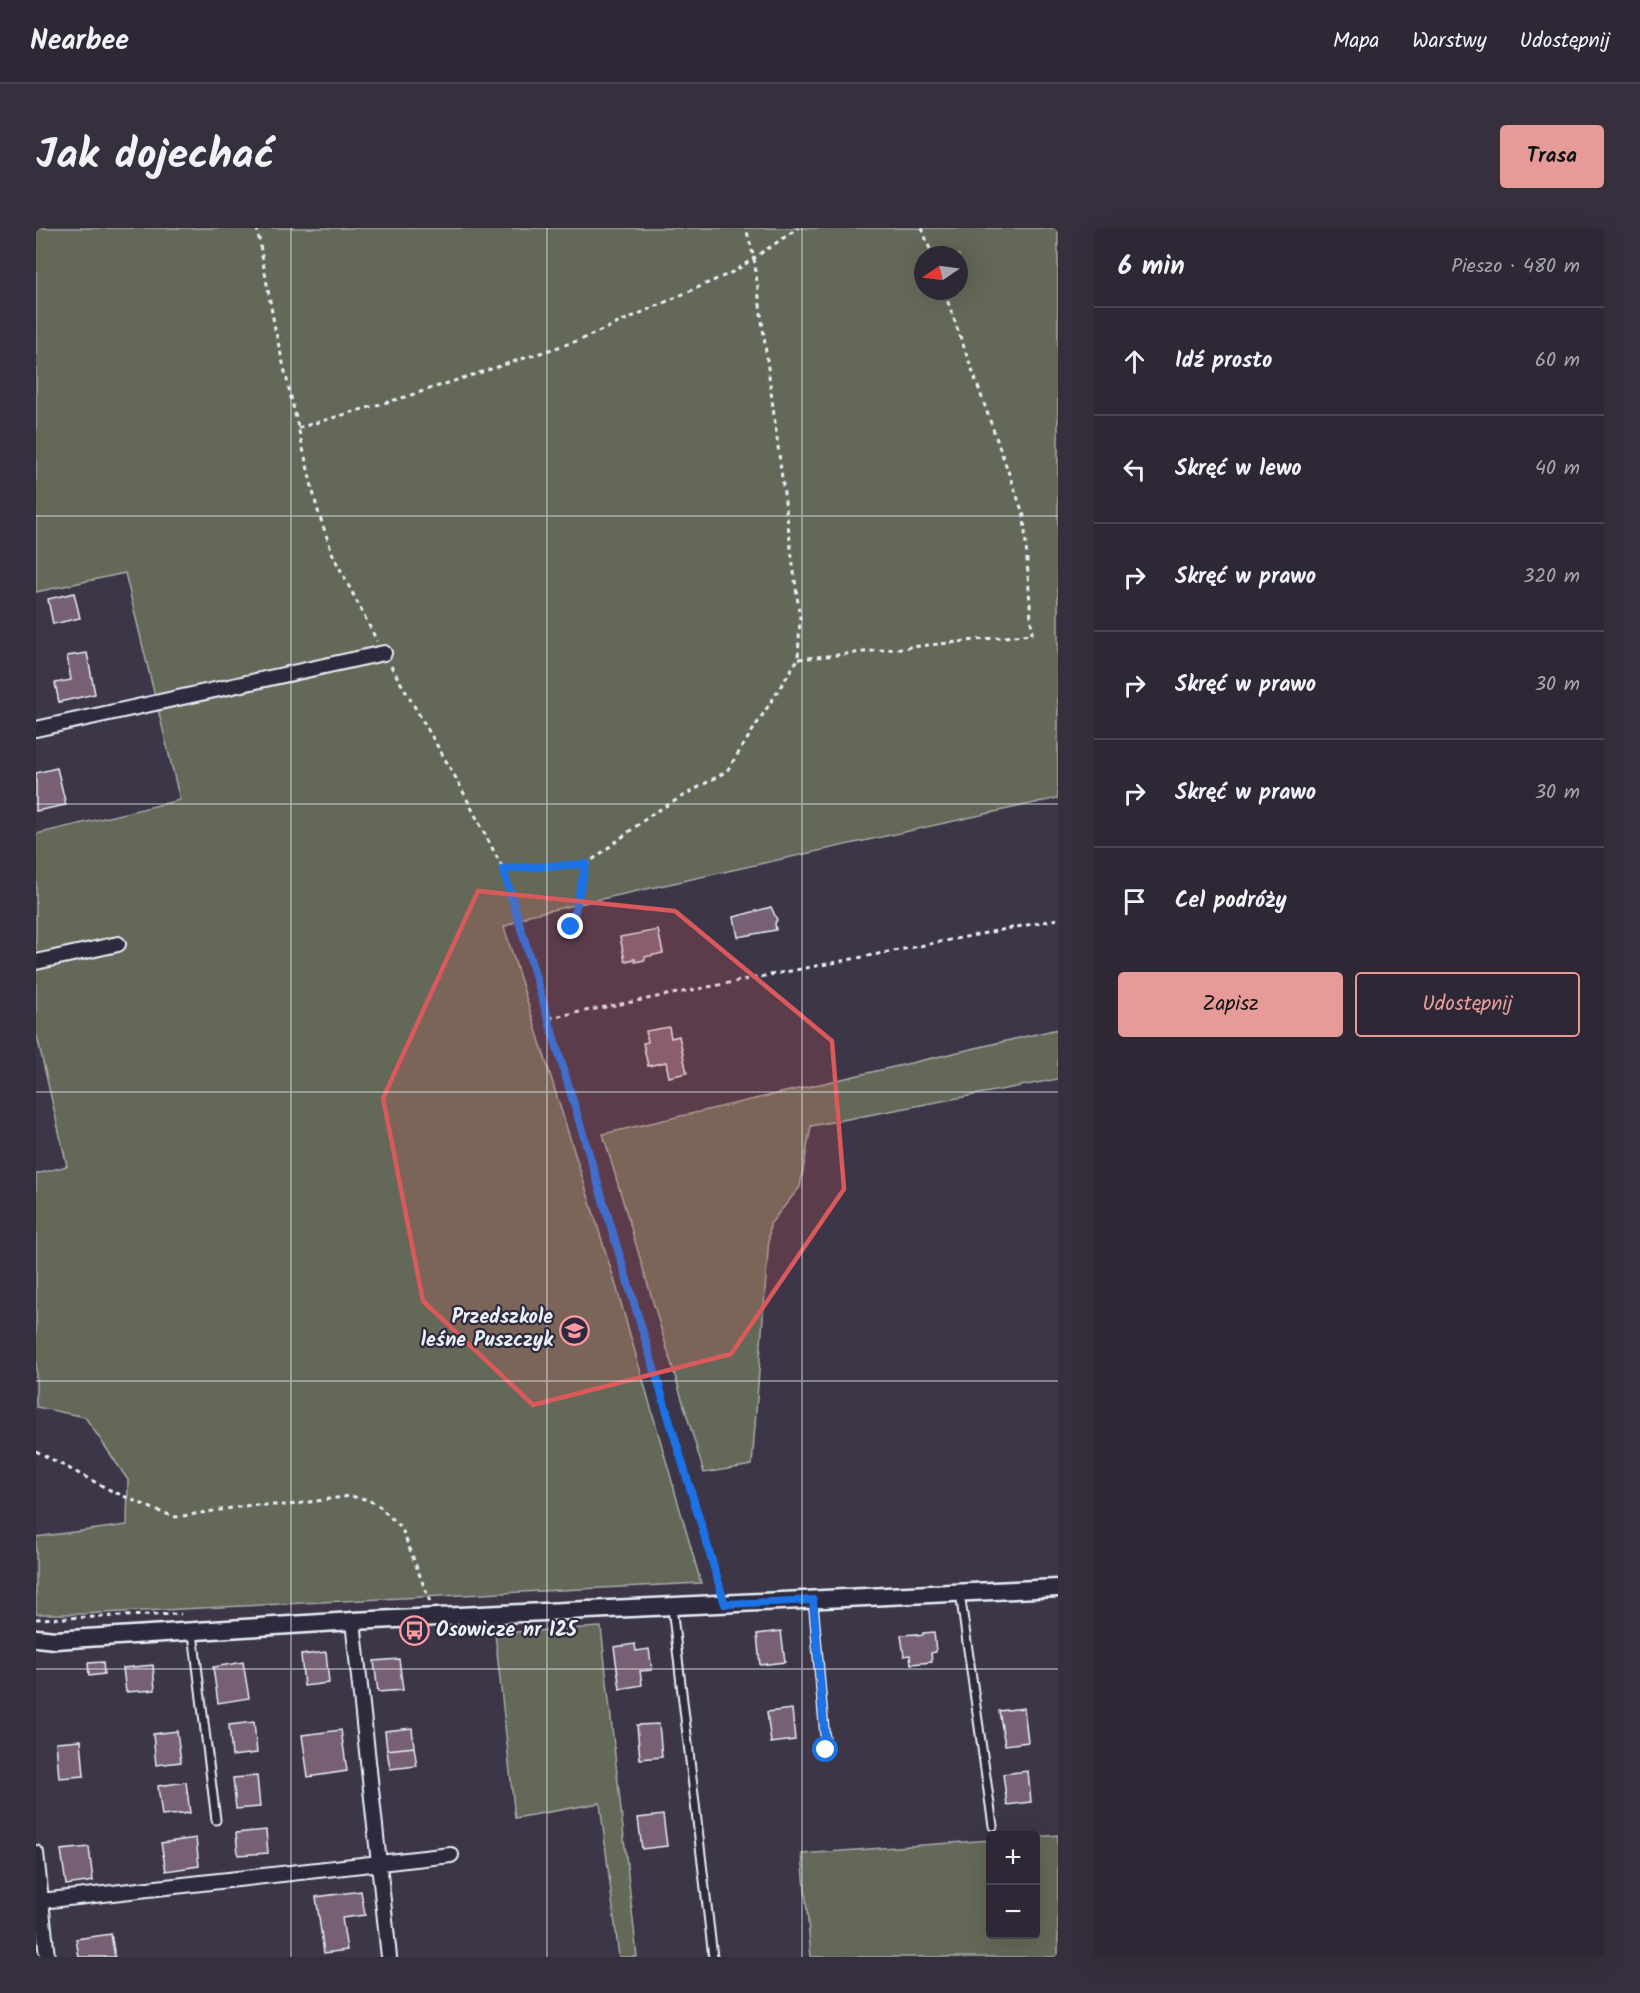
<!DOCTYPE html>
<html lang="pl">
<head>
<meta charset="utf-8">
<style>
  :root { --surface:#2e2836; --page:#36303e; --text:#f1f3f6; --muted:#a7a6ad; --line:#494451; --accent:#e69b98 }
  body { margin:0; font-family:Kalam,sans-serif; background:var(--page); color:var(--text) }
  .controls { position:absolute; right:18px; bottom:18px; display:grid; overflow:hidden; border-radius:6px; box-shadow:0 6px 24px #0002 }
  .controls button { width:54px; height:54px; display:grid; place-items:center; padding:0; border:0; border-bottom:2px solid var(--line); background:var(--surface); color:var(--text); font:30px sans-serif }
  .compass { position:absolute; left:878px; top:18px; width:54px; height:54px; border-radius:50%; background:var(--surface); box-shadow:0 6px 24px #0002; rotate:257deg }
  .stop { position:absolute; width:18px; height:18px; margin:-14px; border:4px solid #1a73e8; border-radius:50%; background:#fff }
  .stop.end { background:#1a73e8; border-color:#fff; box-shadow:0 2px 6px #0008 }
  .list { margin:0; padding:0; list-style:none }
  h2 { display:flex; justify-content:space-between; align-items:center; height:78px; margin:0; padding:0 24px; font-size:26px }
  h2 small { font-size:20px; font-weight:400; color:var(--muted) }
  .list li { display:grid; grid-template-columns:39px 1fr auto; gap:18px; align-items:center; box-sizing:border-box; height:108px; padding:0 24px; border-top:2px solid var(--line) }
  .list b { display:block; font-size:22px; white-space:nowrap }
  .list em { font-size:20px; font-style:normal; color:var(--muted) }
  .actions { display:flex; gap:12px; padding:18px 24px }
  .actions a { flex:1; padding:14px 0; border:2px solid var(--accent); border-radius:6px; text-align:center; font-size:21px; color:var(--accent) }
  .actions .main { background:var(--accent); color:#111 }
  .icon { flex:none; width:33px; height:33px; fill:none; stroke:currentColor; stroke-width:2; stroke-linecap:round; stroke-linejoin:round }
  .map { position:relative; flex:none; width:1022px; height:1729px; overflow:hidden; border-radius:6px }
  header { display:flex; align-items:center; gap:36px; box-sizing:border-box; height:84px; padding:0 30px; background:var(--surface); border-bottom:2px solid var(--line) }
  header strong { font-size:28px }
  nav { display:flex; gap:33px; margin-inline-start:auto; font-size:21px }
  .intro { display:flex; align-items:center; justify-content:space-between; box-sizing:border-box; height:144px; padding:0 36px }
  h1 { margin:0; font-size:42px }
  .button { padding:15px 27px; border-radius:6px; background:var(--accent); color:#111; font-size:21px; font-weight:700 }
  main { display:flex; gap:36px; padding:0 36px }
  aside { flex:1; background:var(--surface); border-radius:6px; box-shadow:0 6px 24px #0002 }
  .map>svg:first-child { display:block }
  .green { fill:#646759; stroke:#a6aca8; stroke-width:1.5; fill-rule:evenodd }
  .building { fill:#776073; stroke:#e8f1f8; stroke-width:1.5 }
  .lines { fill:none; stroke-linecap:round; stroke-linejoin:round }
  .service-casing { stroke:#e8f1f8; stroke-width:11 }
  .minor-casing { stroke:#e8f1f8; stroke-width:18 }
  .tertiary-casing { stroke:#e8f1f8; stroke-width:21 }
  .path { stroke:#e8f1f8; stroke-width:3; stroke-dasharray:4.5 4.5; stroke-linecap:butt }
  .service { stroke:#2f2a3d; stroke-width:7 }
  .minor { stroke:#2f2a3d; stroke-width:14 }
  .tertiary { stroke:#2f2a3d; stroke-width:16 }
  .route { stroke:#1a73e8; stroke-width:8 }
  .marked { fill:#da5a5c; fill-opacity:0.2; stroke:#da5a5c; stroke-width:4.5; stroke-linejoin:round }
  .grid { fill:none; stroke:#e8f1f8; stroke-width:1.5; stroke-opacity:0.55 }
  .labels { text-anchor:middle; dominant-baseline:central; stroke-width:4.5; stroke-linejoin:round; paint-order:stroke }
  .poi-label { font-size:20px; font-weight:bold; fill:#e8f1f8; stroke:#2f2a3d; text-anchor:end }
</style>
</head>
<body>
<header>
<strong>Nearbee</strong>
<nav><a>Mapa</a><a>Warstwy</a><a>Udostępnij</a></nav>
</header>
<div class="intro"><h1>Jak dojechać</h1><a class="button">Trasa</a></div>
<main>
<div class="map">
<svg width="1022" height="1729" viewBox="0 0 1022 1729">
  <rect width="100%" height="100%" fill="#3d3548"/>
  <filter id="ink" filterUnits="userSpaceOnUse"><feTurbulence type="fractalNoise" baseFrequency=".0167" numOctaves="2"/><feDisplacementMap in="SourceGraphic" scale="12" xChannelSelector="R" yChannelSelector="G"/><feConvolveMatrix kernelMatrix="1 2 1 2 8 2 1 2 1" color-interpolation-filters="sRGB"/></filter>
  <g filter="url(#ink)">
    <!-- green -->
    <path class="green" d="M 0,0 L 1022,0 L 1022,570 L 493,687 L 468,699 L 579,1054 L 665,1355 L 45,1386 L 0,1386 L 0,1309 L 91,1297 L 92,1252 L 49,1189 L 0,1179 L 0,946 L 31,938 L 0,804 L 0,606 L 144,572 L 89,345 L 0,364 ZM 887,27 L 923,27 L 923,63 L 887,63 Z
      M 1022,801 L 1022,851 L 775,898 L 764,959 L 734,996 L 716,1237 L 668,1245 L 567,906 Z
      M 565,1399 L 601,1729 L 583,1729 L 564,1575 L 479,1590 L 459,1405 Z
      M 1022,1607 L 1022,1729 L 775,1729 L 766,1626 L 954,1612 L 954,1706 L 999,1706 L 1000,1609 Z"/>
    <!-- building -->
    <path class="building" d="M 38,365 L 44,390 L 17,396 L 12,371 Z
      M 51,425 L 59,466 L 23,474 L 19,455 L 35,452 L 31,428 Z
      M 21,540 L 30,577 L 0,583 L 0,545 Z
      M 735,679 L 741,692 L 739,695 L 740,702 L 702,709 L 698,689 Z
      M 622,702 L 627,725 L 609,729 L 609,732 L 599,734 L 599,731 L 589,733 L 584,709 Z
      M 633,799 L 635,810 L 643,808 L 651,845 L 633,849 L 630,834 L 612,838 L 607,815 L 612,814 L 610,803 Z
      M 745,1403 L 749,1434 L 724,1437 L 721,1406 Z
      M 898,1404 L 900,1424 L 895,1425 L 896,1434 L 875,1436 L 874,1427 L 868,1428 L 865,1407 L 881,1406 L 882,1408 L 887,1407 L 887,1405 Z
      M 599,1416 L 600,1423 L 613,1421 L 616,1442 L 604,1443 L 606,1457 L 584,1461 L 578,1419 Z
      M 290,1424 L 293,1455 L 268,1458 L 265,1427 Z
      M 363,1431 L 367,1462 L 342,1464 L 338,1433 Z
      M 67,1434 L 68,1446 L 53,1448 L 52,1435 Z
      M 207,1434 L 213,1470 L 182,1475 L 177,1439 Z
      M 117,1437 L 119,1462 L 90,1464 L 87,1440 Z
      M 988,1480 L 992,1514 L 969,1517 L 963,1483 Z
      M 756,1481 L 759,1512 L 735,1515 L 731,1484 Z
      M 218,1494 L 221,1525 L 196,1528 L 193,1497 Z
      M 623,1496 L 626,1529 L 604,1531 L 601,1497 Z
      M 376,1500 L 378,1519 L 351,1522 L 349,1503 Z
      M 305,1502 L 311,1543 L 272,1549 L 266,1507 Z
      M 141,1503 L 145,1534 L 120,1537 L 117,1506 Z
      M 45,1512 L 48,1548 L 23,1550 L 20,1514 Z
      M 378,1519 L 381,1538 L 354,1541 L 351,1522 Z
      M 992,1543 L 995,1574 L 971,1577 L 967,1546 Z
      M 221,1548 L 224,1579 L 200,1581 L 197,1550 Z
      M 150,1554 L 154,1585 L 126,1588 L 122,1558 Z
      M 627,1587 L 631,1618 L 606,1621 L 602,1590 Z
      M 230,1602 L 232,1625 L 202,1627 L 200,1605 Z
      M 160,1610 L 163,1638 L 130,1643 L 125,1615 Z
      M 53,1619 L 57,1653 L 30,1657 L 25,1622 Z
      M 325,1663 L 329,1687 L 306,1690 L 311,1722 L 288,1725 L 280,1669 Z
      M 75,1706 L 79,1729 L 43,1729 L 40,1711 Z"/>
    <g class="lines">
      <defs>
        <path id="service" d="M 924,1365 L 957,1598
          M 777,1372 L 790,1522
          M 636,1379 L 677,1729
          M 157,1405 L 180,1592"/>
        <path id="minor" d="M 0,501 L 348,425
          M 0,734 L 82,716
          M 317,1393 L 353,1729
          M 0,1625 L 11,1729
          M 5,1673 L 415,1627"/>
        <path id="tertiary" d="M 0,1410 L 19,1412 L 317,1393 L 1022,1360"/>
      </defs>
      <!-- service casing -->
      <use href="#service" class="service-casing"/>
      <!-- minor casing -->
      <use href="#minor" class="minor-casing"/>
      <!-- tertiary casing -->
      <use href="#tertiary" class="tertiary-casing"/>
      <!-- path -->
      <path class="path" d="M 221,0 L 239,101 L 281,280 L 297,327 L 341,413
        M 886,0 L 896,27
        M 262,200 L 372,168 L 544,112 L 699,43 L 762,0
        M 763,431 L 996,406 L 988,288 L 908,63
        M 355,438 L 421,552 L 467,641 L 684,1360
        M 467,641 L 551,636
        M 535,699 L 551,636 L 616,586 L 691,543 L 762,431 L 764,391 L 718,30 L 710,0
        M 513,790 L 1022,691
        M 0,1223 L 76,1263 L 122,1283 L 140,1289 L 215,1277 L 253,1277 L 314,1268 L 329,1271 L 341,1276 L 366,1301 L 394,1374
        M 0,1391 L 145,1386"/>
      <!-- service -->
      <use href="#service" class="service"/>
      <!-- minor -->
      <use href="#minor" class="minor"/>
      <!-- tertiary -->
      <use href="#tertiary" class="tertiary"/>
    </g>
  </g>
  <g class="lines" filter="url(#ink)">
    <!-- route -->
    <path class="route" d="M 535,699 L 550,636 L 467,641 L 689,1376 L 777,1372 L 790,1522"/>
  </g>
  <!-- marked area -->
  <path class="marked" d="M 442,663 L 639,683 L 796,813 L 808,961 L 695,1126 L 497,1177 L 387,1073 L 347,870 Z"/>
  <!-- grid -->
  <path class="grid" d="M 255,0 L 255,1729M 511,0 L 511,1729M 766,0 L 766,1729M 0,288 L 1022,288M 0,576 L 1022,576M 0,864 L 1022,864M 0,1153 L 1022,1153M 0,1441 L 1022,1441"/>
  <!-- icons -->
  <defs>
    <symbol id="school-ring" viewBox="-11 -11 22 22"><circle r="9.5" fill="#2f2a3d" stroke="#ff9aa2" stroke-width="1.5"/><path d="M0-5L7-2L0 1L-7-2ZM-4 1L0 2.5L4 1V4Q0 6-4 4Z" fill="#ff9aa2"/></symbol>
    <symbol id="bus-ring" viewBox="-11 -11 22 22"><circle r="9.5" fill="#2f2a3d" stroke="#ff9aa2" stroke-width="1.5"/><path d="M-5-6H5V4H4V6H2V4H-2V6H-4V4H-5ZM-3.5-4V0h7V-4ZM-3.5 1.2v1.5H-2V1.2ZM2 1.2v1.5H3.5V1.2Z" fill="#ff9aa2"/></symbol>
  </defs>
  <g fill-rule="evenodd">
    <use href="#school-ring" x="522" y="1086" width="33" height="33"/>
    <use href="#bus-ring" x="362" y="1386" width="33" height="33"/>
  </g>
  <g class="labels">
    <!-- poi labels -->
    <g class="poi-label">
      <text x="517" y="1090">Przedszkole<tspan x="517" dy="23">leśne Puszczyk</tspan></text>
      <text x="400" y="1403" text-anchor="start">Osowicze nr 125</text>
    </g>
  </g>
</svg>
<div class="controls">
<button>+</button>
<button>−</button>
</div>
<svg class="compass" viewBox="-18 -18 36 36"><path d="M0-13l5 13h-10z" fill="#e53935"/><path d="M0 13l5-13h-10z" fill="#a7a6ad"/></svg>
<div class="stop" style="left:790px;top:1522px"></div>
<div class="stop end" style="left:535px;top:699px"></div>
</div>
<aside>
<h2>6 min<small>Pieszo · 480 m</small></h2>
<ul class="list">
<li><svg class="icon" aria-label="ahead" viewBox="0 0 24 24"><path d="M12 20V5M6 11l6-6 6 6"/></svg><div><b>Idź prosto</b></div><em>60 m</em></li>
<li><svg class="icon" aria-label="left" viewBox="0 0 24 24"><path d="M17 20v-9H6M10 6l-5 5 5 5"/></svg><div><b>Skręć w lewo</b></div><em>40 m</em></li>
<li><svg class="icon" aria-label="right" viewBox="0 0 24 24"><path d="M7 20v-9h11M14 6l5 5-5 5"/></svg><div><b>Skręć w prawo</b></div><em>320 m</em></li>
<li><svg class="icon" aria-label="right" viewBox="0 0 24 24"><path d="M7 20v-9h11M14 6l5 5-5 5"/></svg><div><b>Skręć w prawo</b></div><em>30 m</em></li>
<li><svg class="icon" aria-label="right" viewBox="0 0 24 24"><path d="M7 20v-9h11M14 6l5 5-5 5"/></svg><div><b>Skręć w prawo</b></div><em>30 m</em></li>
<li><svg class="icon" aria-label="arrive" viewBox="0 0 24 24"><path d="M6 21V4h12l-3 4 3 4H6"/></svg><div><b>Cel podróży</b></div></li>
</ul>
<div class="actions"><a class="main">Zapisz</a><a>Udostępnij</a></div>
</aside>
</main>
</body>
</html>
